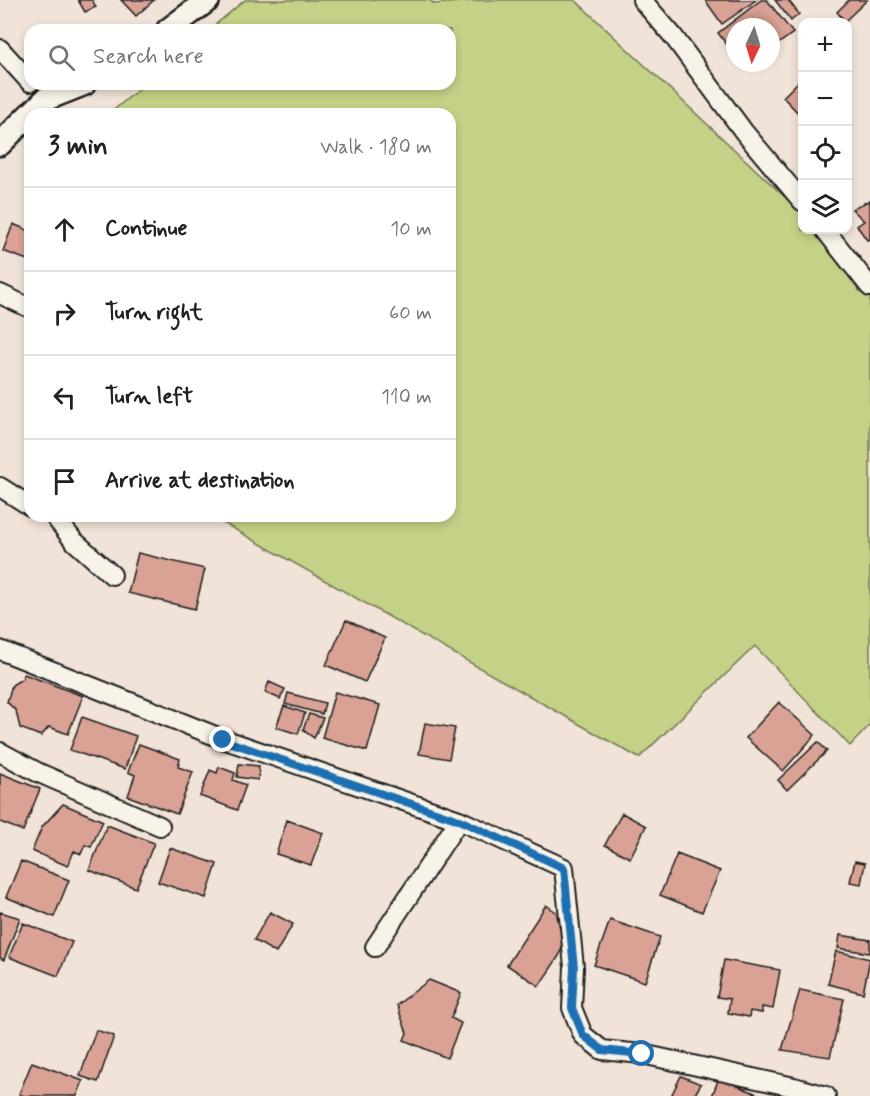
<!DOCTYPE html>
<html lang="en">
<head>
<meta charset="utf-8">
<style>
  :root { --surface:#fff; --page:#f2f2f2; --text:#202124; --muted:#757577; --line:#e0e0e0 }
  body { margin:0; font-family:Mynerve,sans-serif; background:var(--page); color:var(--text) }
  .controls { position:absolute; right:18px; top:18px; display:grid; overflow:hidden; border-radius:12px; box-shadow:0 3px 9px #0003 }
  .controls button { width:54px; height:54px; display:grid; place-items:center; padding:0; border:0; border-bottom:2px solid var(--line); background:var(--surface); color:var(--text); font:30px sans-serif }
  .compass { position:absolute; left:726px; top:18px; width:54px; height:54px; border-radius:50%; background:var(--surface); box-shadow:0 3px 9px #0003; rotate:184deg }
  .stop { position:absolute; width:18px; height:18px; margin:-14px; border:4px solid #1f6fb2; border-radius:50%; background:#fff }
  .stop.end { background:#1f6fb2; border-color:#fff; box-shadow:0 2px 6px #0008 }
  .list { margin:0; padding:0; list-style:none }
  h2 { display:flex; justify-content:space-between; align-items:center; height:78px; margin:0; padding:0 24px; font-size:26px }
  h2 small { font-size:20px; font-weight:400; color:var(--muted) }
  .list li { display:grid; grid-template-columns:39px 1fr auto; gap:18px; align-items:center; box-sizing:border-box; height:84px; padding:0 24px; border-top:2px solid var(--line) }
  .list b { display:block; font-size:22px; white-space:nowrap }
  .list em { font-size:20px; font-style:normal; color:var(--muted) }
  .icon { flex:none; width:33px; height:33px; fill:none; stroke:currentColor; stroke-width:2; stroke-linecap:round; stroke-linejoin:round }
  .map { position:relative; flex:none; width:870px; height:1096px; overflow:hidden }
  .search { position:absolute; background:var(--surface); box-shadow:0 3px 9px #0003; left:24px; top:24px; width:432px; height:66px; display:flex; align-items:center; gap:15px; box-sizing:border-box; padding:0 21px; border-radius:18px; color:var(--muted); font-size:22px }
  .panel { position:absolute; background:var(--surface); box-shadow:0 3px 9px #0003; left:24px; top:108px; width:432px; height:414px; border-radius:18px }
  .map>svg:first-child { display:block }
  .green { fill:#c3d287; stroke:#707752; stroke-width:1.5 }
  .building { fill:#daa295; stroke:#1c1c1c; stroke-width:1.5 }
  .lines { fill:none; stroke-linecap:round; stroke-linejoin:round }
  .minor-casing { stroke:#1c1c1c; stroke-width:22 }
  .tertiary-casing { stroke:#1c1c1c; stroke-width:27 }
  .minor { stroke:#f7f3e8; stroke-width:18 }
  .tertiary { stroke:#f7f3e8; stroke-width:22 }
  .route { stroke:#1f6fb2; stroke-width:8 }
</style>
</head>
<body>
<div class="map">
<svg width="870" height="1096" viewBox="0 0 870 1096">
  <rect width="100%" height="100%" fill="#f1e3d7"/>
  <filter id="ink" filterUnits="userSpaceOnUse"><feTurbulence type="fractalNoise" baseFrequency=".0167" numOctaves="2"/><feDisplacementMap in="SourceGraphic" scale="12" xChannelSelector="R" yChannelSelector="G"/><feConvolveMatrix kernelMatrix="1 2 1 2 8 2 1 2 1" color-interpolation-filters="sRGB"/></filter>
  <g filter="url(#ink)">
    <!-- green -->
    <path class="green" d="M 245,0 L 430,0 L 434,4 L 485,0 L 575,0 L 802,213 L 802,230 L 820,230 L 870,276 L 870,725 L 850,746 L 755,646 L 639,758 L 211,516 L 450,516 L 450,114 L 109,114 L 145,84 L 450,84 L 450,30 L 209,30 Z"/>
    <!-- building -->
    <path class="building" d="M 78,0 L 92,0 L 96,7 L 85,12 Z
      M 121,0 L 154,0 L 136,16 Z
      M 705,0 L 756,0 L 722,24 Z
      M 761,0 L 767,0 L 793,33 L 778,44 L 771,35 L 771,27 L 765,27 L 760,21 L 753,27 L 735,27 L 735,41 L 728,46 L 718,33 Z
      M 775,0 L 788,0 L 799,14 L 791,21 Z
      M 849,0 L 867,0 L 845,21 L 837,12 Z
      M 802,78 L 802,117 L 783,97 Z
      M 870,200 L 870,239 L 867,240 L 857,226 L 864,221 L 852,209 Z
      M 13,224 L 30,231 L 30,261 L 3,251 Z
      M 138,553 L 205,569 L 195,609 L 128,593 Z
      M 346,620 L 385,638 L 365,682 L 326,665 Z
      M 24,674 L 83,696 L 68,734 L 49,727 L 41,736 L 20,728 L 16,711 L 7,702 L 12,685 L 22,679 Z
      M 269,682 L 285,689 L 280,699 L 265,692 Z
      M 335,692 L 380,705 L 367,751 L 322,738 Z
      M 288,693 L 325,703 L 322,714 L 285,704 Z
      M 779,702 L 815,735 L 783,771 L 746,738 Z
      M 284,706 L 305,713 L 298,734 L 276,727 Z
      M 309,714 L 323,718 L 314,738 L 303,730 Z
      M 82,717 L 136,736 L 125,769 L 70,750 Z
      M 425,723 L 455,728 L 449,759 L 419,754 Z
      M 818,742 L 827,751 L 787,790 L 778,780 Z
      M 139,744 L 180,759 L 178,767 L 193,772 L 177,814 L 128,796 L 135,775 L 128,772 Z
      M 239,764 L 259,766 L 258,780 L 237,777 Z
      M 219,767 L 235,773 L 233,780 L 246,785 L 237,810 L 200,796 L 210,770 L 217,773 Z
      M 0,773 L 40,789 L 23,831 L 0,822 Z
      M 63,804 L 103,821 L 91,847 L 85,845 L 81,854 L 74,851 L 68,866 L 32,851 L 42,827 Z
      M 622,813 L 646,826 L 630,858 L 605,845 Z
      M 287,820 L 323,833 L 311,865 L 276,854 Z
      M 107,825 L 154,843 L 136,888 L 89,870 Z
      M 170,848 L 217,864 L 206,898 L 158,882 Z
      M 677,854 L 720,871 L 702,912 L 660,895 Z
      M 21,861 L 69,880 L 54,917 L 6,897 Z
      M 855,861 L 865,863 L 861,884 L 850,882 Z
      M 546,905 L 556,912 L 564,942 L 559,956 L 539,986 L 507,965 Z
      M 0,912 L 20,918 L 4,960 L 0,958 Z
      M 270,912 L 293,924 L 276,953 L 254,940 Z
      M 610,920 L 660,937 L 645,982 L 594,965 Z
      M 23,923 L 72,942 L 58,976 L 9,957 Z
      M 840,935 L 870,940 L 870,953 L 838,948 Z
      M 836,951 L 870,959 L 863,993 L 828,984 Z
      M 724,960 L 780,970 L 773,1009 L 762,1007 L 762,1013 L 750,1011 L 749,1017 L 728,1013 L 730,999 L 717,997 Z
      M 429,980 L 461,993 L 451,1018 L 461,1023 L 447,1058 L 404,1040 L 407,1033 L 397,1005 Z
      M 800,990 L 844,999 L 830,1057 L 782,1050 Z
      M 96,1030 L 114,1036 L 98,1082 L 80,1076 Z
      M 32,1062 L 83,1081 L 77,1096 L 24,1096 L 19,1094 Z
      M 681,1076 L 701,1084 L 694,1096 L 671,1096 Z
      M 719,1078 L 762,1096 L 712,1096 Z"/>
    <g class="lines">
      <defs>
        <path id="minor" d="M 642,0 L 673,36 L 744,132 L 802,201
          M 0,49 L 30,82
          M 825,230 L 870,287
          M 0,294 L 30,308
          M 0,487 L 30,506
          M 54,516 L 73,540 L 112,575
          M 0,650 L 223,739 L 459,820 L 564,868 L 574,967 L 572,1008 L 583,1035 L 602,1050 L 642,1054 L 794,1087 L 826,1096
          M 0,752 L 37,772 L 160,826
          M 375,947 L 459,820"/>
        <path id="tertiary" d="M 168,30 L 208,0
          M 31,114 L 46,99 L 84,84
          M 0,144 L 30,114"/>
      </defs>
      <!-- minor casing -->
      <use href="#minor" class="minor-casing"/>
      <!-- tertiary casing -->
      <use href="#tertiary" class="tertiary-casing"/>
      <!-- minor -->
      <use href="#minor" class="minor"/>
      <!-- tertiary -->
      <use href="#tertiary" class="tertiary"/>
    </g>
  </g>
  <g class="lines" filter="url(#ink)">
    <!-- route -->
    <path class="route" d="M 223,740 L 459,820 L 564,868 L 574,968 L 572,1008 L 583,1035 L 602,1050 L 642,1054"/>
  </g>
</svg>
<div class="controls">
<button>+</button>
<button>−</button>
<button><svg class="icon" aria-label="locate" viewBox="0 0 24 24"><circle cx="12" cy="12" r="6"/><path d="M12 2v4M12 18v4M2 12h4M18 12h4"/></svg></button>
<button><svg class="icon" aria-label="layers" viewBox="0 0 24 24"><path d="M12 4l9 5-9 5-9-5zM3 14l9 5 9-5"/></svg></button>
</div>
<svg class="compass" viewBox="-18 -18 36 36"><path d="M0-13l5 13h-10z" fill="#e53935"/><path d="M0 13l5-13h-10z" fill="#757577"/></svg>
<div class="stop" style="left:642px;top:1054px"></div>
<div class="stop end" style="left:223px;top:740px"></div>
<div class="search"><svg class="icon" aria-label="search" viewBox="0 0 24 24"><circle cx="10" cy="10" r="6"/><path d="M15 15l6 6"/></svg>Search here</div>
<section class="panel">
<h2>3 min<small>Walk · 180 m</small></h2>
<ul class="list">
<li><svg class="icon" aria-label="ahead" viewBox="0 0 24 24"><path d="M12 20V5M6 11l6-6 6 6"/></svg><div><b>Continue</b></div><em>10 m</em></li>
<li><svg class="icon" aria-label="right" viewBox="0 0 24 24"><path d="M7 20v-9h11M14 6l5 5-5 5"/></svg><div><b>Turn right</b></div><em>60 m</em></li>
<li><svg class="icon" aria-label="left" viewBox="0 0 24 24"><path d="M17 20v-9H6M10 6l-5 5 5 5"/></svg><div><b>Turn left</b></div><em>110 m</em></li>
<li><svg class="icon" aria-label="arrive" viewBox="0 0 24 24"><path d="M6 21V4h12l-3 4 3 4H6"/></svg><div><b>Arrive at destination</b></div></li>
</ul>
</section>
</div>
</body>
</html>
